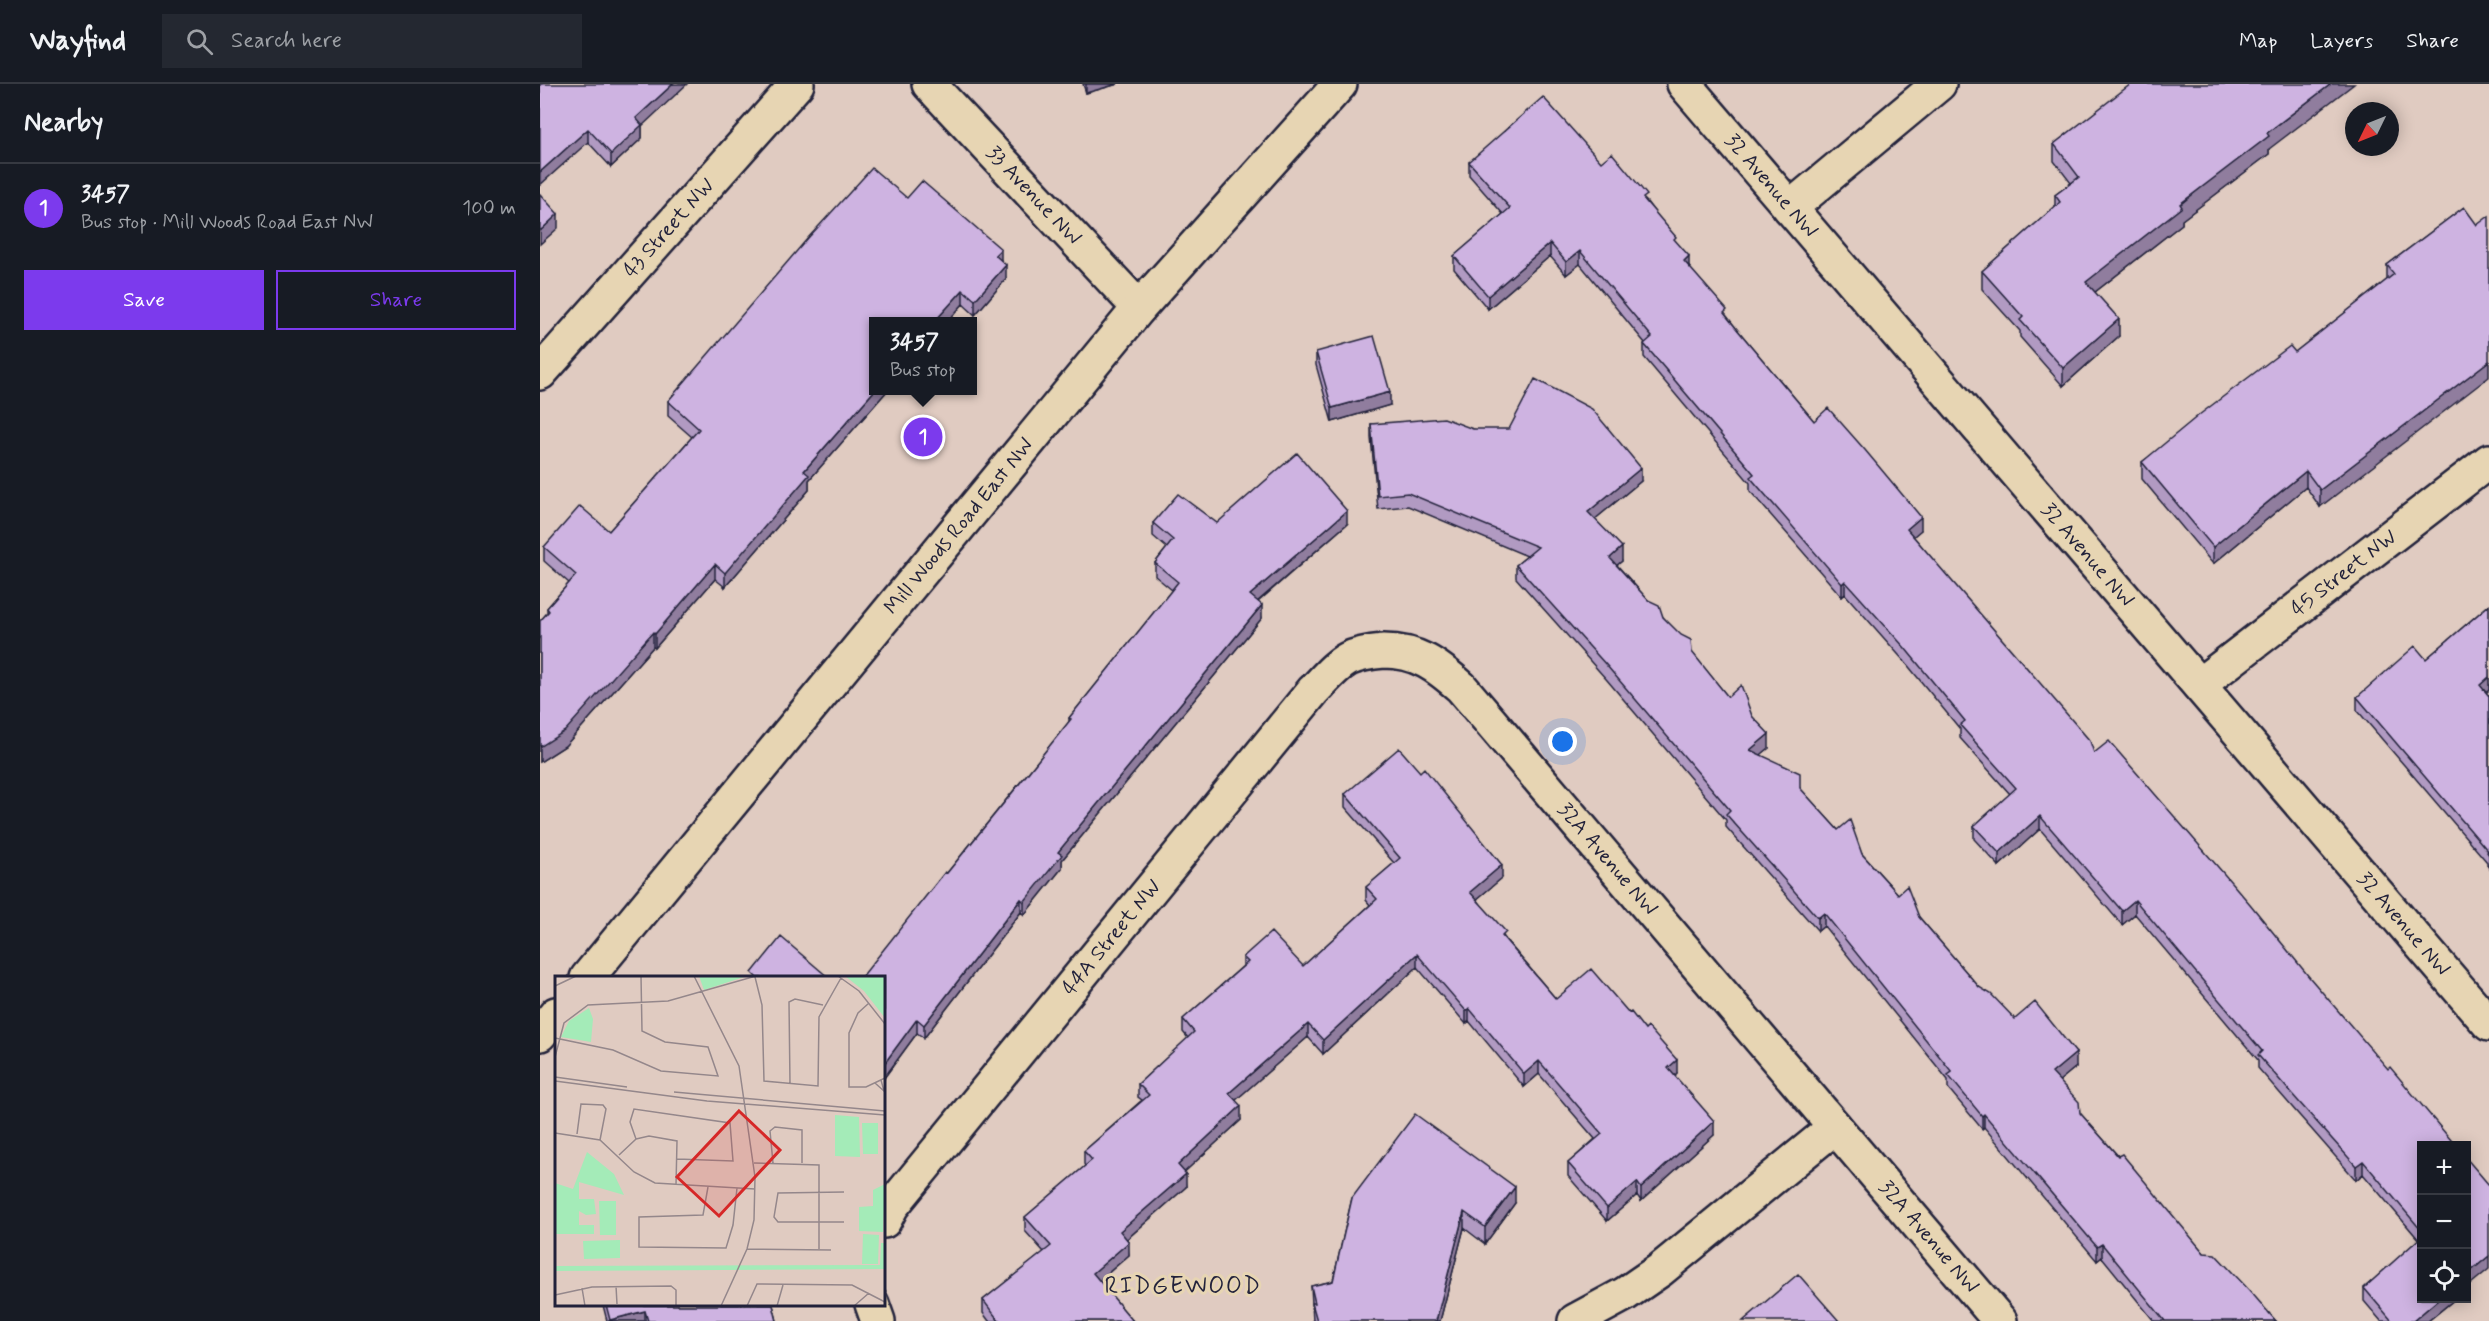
<!DOCTYPE html>
<html lang="en">
<head>
<meta charset="utf-8">
<style>
  :root { --surface:#171b24; --page:#242831; --text:#f1f3f6; --muted:#9ea1a6; --line:#363941; --accent:#7c3aed }
  body { margin:0; font-family:Mynerve,sans-serif; background:var(--page); color:var(--text) }
  .controls { position:absolute; right:18px; bottom:18px; display:grid; overflow:hidden; border-radius:0px; box-shadow:0 3px 15px #0003 }
  .controls button { width:54px; height:54px; display:grid; place-items:center; padding:0; border:0; border-bottom:2px solid var(--line); background:var(--surface); color:var(--text); font:30px sans-serif }
  .compass { position:absolute; left:1805px; top:18px; width:54px; height:54px; border-radius:50%; background:var(--surface); box-shadow:0 3px 15px #0003; rotate:227deg }
  .you { position:absolute; left:1023px; top:658px; width:21px; height:21px; margin:-15px; border:4px solid #fff; border-radius:50%; background:#1a73e8; box-shadow:0 0 0 9px #1a73e833 }
  .badge { display:grid; place-items:center; width:39px; height:39px; border-radius:50%; background:var(--accent); color:#fff; font-size:20px; font-weight:700 }
  .pin { position:absolute; translate:-50% -50%; border:3px solid #fff; box-shadow:0 2px 6px #0006 }
  .popup { position:absolute; left:329px; top:233px; width:108px; height:78px; box-sizing:border-box; display:grid; place-content:center; border-radius:0px; background:var(--surface); filter:drop-shadow(0 2px 4px #0005); font-size:20px; white-space:nowrap; color:var(--muted) }
  .popup b { font-size:22px; color:var(--text) }
  .popup::after { content:''; position:absolute; left:50%; top:100%; margin-left:-12px; border:12px solid transparent; border-top-color:var(--surface) }
  .list { margin:0; padding:0; list-style:none }
  h2 { display:flex; justify-content:space-between; align-items:center; height:78px; margin:0; padding:0 24px; font-size:26px }
  h2 small { font-size:20px; font-weight:400; color:var(--muted) }
  .list li { display:grid; grid-template-columns:39px 1fr auto; gap:18px; align-items:center; box-sizing:border-box; height:90px; padding:0 24px; border-top:2px solid var(--line) }
  .list b { display:block; font-size:22px; white-space:nowrap }
  .list p { margin:0; font-size:20px; white-space:nowrap; color:var(--muted) }
  .list em { font-size:20px; font-style:normal; color:var(--muted) }
  .actions { display:flex; gap:12px; padding:18px 24px }
  .actions a { flex:1; padding:14px 0; border:2px solid var(--accent); border-radius:0px; text-align:center; font-size:21px; color:var(--accent) }
  .actions .main { background:var(--accent); color:#fff }
  .icon { flex:none; width:33px; height:33px; fill:none; stroke:currentColor; stroke-width:2; stroke-linecap:round; stroke-linejoin:round }
  .map { position:relative; flex:none; width:1949px; height:1237px; overflow:hidden }
  header { display:flex; align-items:center; gap:36px; box-sizing:border-box; height:84px; padding:0 30px; background:var(--surface); border-bottom:2px solid var(--line) }
  header strong { font-size:28px }
  nav { display:flex; gap:33px; margin-inline-start:auto; font-size:21px }
  .search { width:420px; height:54px; background:var(--page); display:flex; align-items:center; gap:15px; box-sizing:border-box; padding:0 21px; border-radius:0px; color:var(--muted); font-size:22px }
  main { display:flex }
  aside { flex:1; background:var(--surface) }
  .map>svg:first-child { display:block }
  .lines { fill:none; stroke-linecap:round; stroke-linejoin:round }
  .minor-casing { stroke:#22223b; stroke-width:38 }
  .tertiary-casing { stroke:#22223b; stroke-width:38 }
  .minor { stroke:#e7d5b3; stroke-width:33 }
  .tertiary { stroke:#e7d5b3; stroke-width:33 }
  .wall { fill:#b19ac2; stroke:#22223b; stroke-width:1.5 }
  .shaded-wall { fill:#907d9e; stroke:#22223b; stroke-width:1.5 }
  .building { fill:#ceb3e1; stroke:#22223b; stroke-width:1.5 }
  .labels { text-anchor:middle; dominant-baseline:central; stroke-width:6; stroke-linejoin:round; paint-order:stroke }
  .street-label { font-size:21px; fill:#22223b; stroke:#e7d5b3 }
  .quarter-label { font-size:24px; letter-spacing:1.5px; fill:#22223b; stroke:#e7d5b3 }
  .inset-road { fill:none; stroke:#94878b; stroke-width:1.5 }
  .view { fill:#d62828; fill-opacity:0.15; stroke:#d62828; stroke-width:3 }
  .inset-edge { fill:none; stroke:#22223b; stroke-width:3 }
</style>
</head>
<body>
<header>
<strong>Wayfind</strong>
<div class="search"><svg class="icon" aria-label="search" viewBox="0 0 24 24"><circle cx="10" cy="10" r="6"/><path d="M15 15l6 6"/></svg>Search here</div>
<nav><a>Map</a><a>Layers</a><a>Share</a></nav>
</header>
<main>
<aside>
<h2>Nearby<small></small></h2>
<ul class="list">
<li><span class="badge">1</span><div><b>3457</b><p>Bus stop · Mill Woods Road East NW</p></div><em>100 m</em></li>
</ul>
<div class="actions"><a class="main">Save</a><a>Share</a></div>
</aside>
<div class="map">
<svg width="1949" height="1237" viewBox="0 0 1949 1237">
  <rect width="100%" height="100%" fill="#e0cbc1"/>
  <filter id="ink" filterUnits="userSpaceOnUse"><feTurbulence type="fractalNoise" baseFrequency=".0167" numOctaves="2"/><feDisplacementMap in="SourceGraphic" scale="12" xChannelSelector="R" yChannelSelector="G"/><feConvolveMatrix kernelMatrix="1 2 1 2 8 2 1 2 1" color-interpolation-filters="sRGB"/></filter>
  <g filter="url(#ink)">
    <g class="lines">
      <defs>
        <g id="minor">
          <path id="s1" d="M 389,0 L 599,224"/>
          <path id="s2" d="M 1144,0 L 1949,940"/>
          <path d="M 1250,124 L 1399,0"/>
          <path id="s3" d="M 0,289 L 257,0"/>
          <path id="s4" d="M 1659,601 L 1949,377"/>
          <path id="s5" d="M 344,1137 L 352,1122 L 773,607 C 784,596 795,582 808,575 C 818,570 833,568 844,567 C 878,567 897,582 921,603 L 1460,1237"/>
          <path d="M 332,1220 L 338,1237"/>
          <path d="M 1035,1237 L 1085,1210 L 1120,1186 L 1295,1043"/>
        </g>
        <g id="tertiary">
          <path id="s6" d="M 47,894 L 599,224 L 800,0"/>
          <path d="M 0,950 L 16,930"/>
        </g>
      </defs>
      <!-- minor casing -->
      <use href="#minor" class="minor-casing"/>
      <!-- tertiary casing -->
      <use href="#tertiary" class="tertiary-casing"/>
      <!-- minor -->
      <use href="#minor" class="minor"/>
      <!-- tertiary -->
      <use href="#tertiary" class="tertiary"/>
    </g>
    <!-- wall -->
    <path class="wall" d="M 0,0 L 102,42 L 102,54 L 71,83 L 48,58 Z
      M 543,0 L 578,0 L 546,9 Z
      M 1514,60 L 1729,65 L 1729,70 L 1642,136 L 1642,140 L 1555,208 L 1579,252 L 1523,302 L 1480,253 L 1480,247 L 1442,205 L 1442,187 L 1515,123 L 1515,111 L 1531,99 L 1514,77 Z
      M 929,78 L 1061,78 L 1107,118 L 1136,158 L 1149,183 L 1196,244 L 1274,337 L 1381,446 L 1373,452 L 1881,1062 L 1881,1215 L 1915,1215 L 1888,1237 L 1841,1237 L 1824,1217 L 1824,1204 L 1879,1156 L 1823,1090 L 1816,1096 L 1759,1031 L 1718,984 L 1718,976 L 1595,830 L 1582,841 L 1500,745 L 1459,782 L 1434,755 L 1434,742 L 1470,710 L 1420,654 L 1420,645 L 1365,578 L 1305,510 L 1302,513 L 1210,407 L 1210,399 L 1104,273 L 1104,260 L 1105,259 L 1040,180 L 1026,191 L 1010,172 L 948,225 L 914,185 L 914,172 L 963,130 L 929,91 Z
      M 367,114 L 461,176 L 466,195 L 435,231 L 423,220 L 269,396 L 269,406 L 185,503 L 175,495 L 115,564 L 113,563 L 25,662 L 0,678 L 0,537 L 7,529 L 7,524 L 29,499 L 4,477 L 4,463 L 69,447 L 152,353 L 128,332 L 128,317 Z
      M 1924,123 L 1780,423 L 1766,403 L 1673,480 L 1602,395 L 1602,378 L 1755,268 L 1847,196 L 1847,181 Z
      M 776,268 L 850,321 L 792,338 L 776,281 Z
      M 831,340 L 933,345 L 1101,397 L 1055,435 L 1082,477 L 1077,481 L 1123,533 L 1188,613 L 1212,632 L 1229,664 L 1220,671 L 1260,704 L 1298,746 L 1322,770 L 1379,833 L 1439,903 L 1475,935 L 1536,983 L 1519,997 L 1540,1029 L 1664,1169 L 1736,1237 L 1614,1237 L 1562,1173 L 1557,1177 L 1444,1043 L 1442,1045 L 1408,1004 L 1408,996 L 1284,842 L 1278,847 L 1186,743 L 1186,736 L 1067,596 L 976,494 L 976,481 L 987,472 L 868,422 L 838,425 L 831,354 Z
      M 613,439 L 807,440 L 718,518 L 722,534 L 522,776 L 522,784 L 484,831 L 481,828 L 384,954 L 377,949 L 344,994 L 344,894 L 407,789 L 529,638 L 529,634 L 632,506 L 615,492 L 615,479 L 627,464 L 613,452 Z
      M 1949,521 L 1949,606 L 1946,609 L 1949,612 L 1949,784 L 1947,781 L 1947,778 L 1817,626 L 1817,613 L 1886,575 Z
      M 805,710 L 962,794 L 937,815 L 966,856 L 1016,915 L 1137,989 L 1134,992 L 1174,1051 L 1101,1117 L 1097,1111 L 1067,1137 L 1028,1092 L 1028,1079 L 1055,1055 L 999,990 L 984,1003 L 929,937 L 926,940 L 877,883 L 783,970 L 768,953 L 695,1016 L 701,1036 L 644,1088 L 646,1103 L 587,1155 L 589,1171 L 559,1197 L 593,1237 L 449,1237 L 443,1229 L 443,1216 L 504,1168 L 485,1147 L 485,1133 L 545,1082 L 544,1080 L 544,1067 L 602,1016 L 598,1013 L 598,1000 L 648,954 L 643,948 L 643,935 L 703,882 L 703,873 L 763,882 L 830,821 L 826,816 L 826,803 L 854,779 L 805,723 Z
      M 812,1114 L 975,1119 L 945,1160 L 924,1144 L 900,1237 L 773,1237 L 771,1202 L 793,1197 Z
      M 63,1221 L 233,1221 L 237,1237 L 67,1237 Z"/>
    <!-- shaded-wall -->
    <path class="shaded-wall" d="M 133,0 L 147,0 L 102,42 L 102,54 L 71,83 L 71,70 L 96,34 Z
      M 546,0 L 578,0 L 546,9 Z
      M 1791,0 L 1814,0 L 1729,65 L 1729,70 L 1642,136 L 1642,140 L 1546,215 L 1546,198 L 1727,49 Z
      M 48,45 L 48,58 L 0,101 L 0,88 Z
      M 18,130 L 18,144 L 0,160 L 0,147 Z
      M 1010,159 L 1010,172 L 948,225 L 948,212 Z
      M 461,165 L 461,179 L 455,171 Z
      M 1040,167 L 1040,180 L 1026,191 L 1026,178 Z
      M 1149,172 L 1149,186 L 1144,177 Z
      M 466,181 L 466,195 L 435,231 L 435,216 Z
      M 423,206 L 423,220 L 408,237 L 395,237 Z
      M 1579,235 L 1579,252 L 1523,302 L 1523,284 Z
      M 1949,277 L 1949,293 L 1780,423 L 1780,406 Z
      M 335,306 L 348,306 L 269,396 L 269,406 L 185,503 L 185,489 L 264,387 Z
      M 850,308 L 850,321 L 792,338 L 792,324 Z
      M 1101,384 L 1101,397 L 1048,441 L 1048,428 Z
      M 1766,387 L 1766,403 L 1673,480 L 1673,463 Z
      M 807,427 L 807,440 L 710,524 L 710,511 Z
      M 1381,433 L 1381,446 L 1367,458 L 1367,445 Z
      M 1082,463 L 1082,477 L 1070,487 L 1070,474 Z
      M 175,480 L 175,495 L 115,564 L 115,550 Z
      M 1305,497 L 1305,510 L 1302,513 L 1302,500 Z
      M 722,521 L 722,534 L 522,776 L 522,784 L 484,831 L 484,818 L 518,768 Z
      M 113,548 L 113,563 L 25,662 L 0,678 L 0,663 Z
      M 1949,593 L 1949,606 L 1940,614 L 1940,601 Z
      M 1229,650 L 1229,664 L 1210,680 L 1210,666 Z
      M 1500,732 L 1500,745 L 1459,782 L 1459,769 Z
      M 962,781 L 962,794 L 930,821 L 930,808 Z
      M 481,815 L 481,828 L 384,954 L 384,941 Z
      M 1595,816 L 1595,830 L 1582,841 L 1582,827 Z
      M 1284,829 L 1284,842 L 1278,847 L 1278,834 Z
      M 877,870 L 877,883 L 783,970 L 783,956 Z
      M 929,924 L 929,937 L 926,940 L 926,927 Z
      M 377,935 L 377,949 L 344,994 L 344,980 Z
      M 768,940 L 768,953 L 689,1022 L 689,1009 Z
      M 1536,969 L 1536,983 L 1512,1003 L 1512,989 Z
      M 1137,976 L 1137,989 L 1128,998 L 1128,984 Z
      M 999,977 L 999,990 L 984,1003 L 984,990 Z
      M 701,1022 L 701,1036 L 638,1094 L 638,1081 Z
      M 1444,1030 L 1444,1043 L 1442,1045 L 1442,1032 Z
      M 1174,1037 L 1174,1051 L 1101,1117 L 1101,1104 Z
      M 1823,1077 L 1823,1090 L 1816,1096 L 1816,1082 Z
      M 646,1090 L 646,1103 L 580,1161 L 580,1147 Z
      M 1097,1098 L 1097,1111 L 1067,1137 L 1067,1124 Z
      M 975,1103 L 975,1119 L 945,1160 L 945,1143 Z
      M 924,1128 L 924,1144 L 900,1237 L 896,1237 Z
      M 589,1158 L 589,1171 L 553,1202 L 553,1189 Z
      M 1562,1160 L 1562,1173 L 1557,1177 L 1557,1163 Z
      M 1949,1172 L 1949,1185 L 1926,1204 L 1926,1191 Z
      M 1899,1215 L 1915,1215 L 1888,1237 L 1873,1237 Z
      M 105,1227 L 105,1237 L 70,1237 L 70,1236 Z"/>
    <!-- building -->
    <path class="building" d="M 0,0 L 133,0 L 96,34 L 102,41 L 71,70 L 48,45 L 0,88 Z
      M 1591,0 L 1791,0 L 1727,49 L 1729,52 L 1640,120 L 1642,123 L 1546,198 L 1579,235 L 1523,284 L 1480,236 L 1483,233 L 1442,187 L 1520,118 L 1515,111 L 1539,93 L 1514,60 Z
      M 1003,13 L 1061,78 L 1072,69 L 1107,111 L 1103,114 L 1136,153 L 1134,155 L 1149,172 L 1144,177 L 1187,226 L 1184,229 L 1196,244 L 1274,337 L 1288,324 L 1325,366 L 1381,433 L 1367,445 L 1550,657 L 1554,669 L 1569,657 L 1710,820 L 1770,894 L 1848,985 L 1850,983 L 1916,1062 L 1881,1062 L 1881,1146 L 1823,1077 L 1816,1082 L 1759,1018 L 1718,971 L 1722,967 L 1595,816 L 1582,827 L 1500,732 L 1459,769 L 1434,742 L 1476,704 L 1420,641 L 1425,637 L 1365,564 L 1305,497 L 1302,500 L 1210,393 L 1214,390 L 1104,260 L 1112,253 L 1040,167 L 1026,178 L 1010,159 L 948,212 L 914,172 L 970,124 L 929,78 Z
      M 332,84 L 367,114 L 382,97 L 461,165 L 455,171 L 466,181 L 435,216 L 423,206 L 395,237 L 333,237 L 333,306 L 335,306 L 264,387 L 269,391 L 185,489 L 175,480 L 115,550 L 113,548 L 25,647 L 0,663 L 0,537 L 9,527 L 7,524 L 36,491 L 4,463 L 40,422 L 69,447 L 159,345 L 128,317 L 268,154 Z
      M 0,110 L 18,130 L 0,147 Z
      M 1924,123 L 1937,141 L 1949,132 L 1949,277 L 1780,406 L 1766,387 L 1673,463 L 1602,378 L 1659,331 L 1750,262 L 1755,268 L 1854,190 L 1847,181 Z
      M 834,252 L 850,308 L 792,324 L 776,268 Z
      M 995,295 L 1052,325 L 1101,384 L 1048,428 L 1082,463 L 1070,474 L 1108,516 L 1119,521 L 1123,533 L 1141,551 L 1151,556 L 1152,568 L 1188,613 L 1201,601 L 1212,632 L 1229,650 L 1210,666 L 1260,689 L 1260,704 L 1298,746 L 1310,736 L 1322,770 L 1358,810 L 1367,802 L 1379,833 L 1439,903 L 1451,910 L 1475,935 L 1495,918 L 1536,969 L 1512,989 L 1539,1018 L 1540,1029 L 1578,1072 L 1582,1070 L 1664,1169 L 1675,1170 L 1710,1207 L 1736,1237 L 1625,1237 L 1562,1160 L 1557,1163 L 1444,1030 L 1442,1032 L 1408,991 L 1412,988 L 1284,829 L 1278,834 L 1186,730 L 1190,726 L 1067,582 L 976,481 L 998,463 L 868,409 L 838,412 L 831,340 L 904,334 L 933,345 L 969,345 Z
      M 757,369 L 807,427 L 710,511 L 722,521 L 518,768 L 522,771 L 484,818 L 481,815 L 384,941 L 377,935 L 344,980 L 344,894 L 321,894 L 405,788 L 407,789 L 476,704 L 531,635 L 529,634 L 638,498 L 615,479 L 633,456 L 613,439 L 638,410 L 677,439 Z
      M 1949,521 L 1949,593 L 1940,601 L 1949,612 L 1949,771 L 1947,768 L 1948,767 L 1817,613 L 1875,562 L 1886,575 Z
      M 859,664 L 880,688 L 884,684 L 962,781 L 930,808 L 966,848 L 962,852 L 1016,915 L 1051,885 L 1089,929 L 1091,928 L 1105,946 L 1108,943 L 1137,976 L 1128,984 L 1174,1037 L 1101,1104 L 1097,1098 L 1067,1124 L 1028,1079 L 1062,1050 L 999,977 L 984,990 L 929,924 L 926,927 L 877,870 L 783,956 L 768,940 L 689,1009 L 701,1022 L 638,1081 L 646,1090 L 580,1147 L 589,1158 L 553,1189 L 593,1237 L 459,1237 L 443,1216 L 511,1162 L 485,1133 L 552,1076 L 544,1067 L 609,1011 L 598,1000 L 654,948 L 643,935 L 708,878 L 703,873 L 731,848 L 763,882 L 837,815 L 826,803 L 860,774 L 805,710 Z
      M 241,853 L 289,894 L 217,894 L 212,889 Z
      M 875,1030 L 975,1103 L 945,1143 L 924,1128 L 896,1237 L 777,1237 L 772,1219 L 775,1219 L 771,1202 L 793,1197 L 812,1114 Z
      M 1926,1074 L 1949,1101 L 1949,1172 L 1926,1191 Z
      M 1881,1153 L 1881,1215 L 1899,1215 L 1873,1237 L 1852,1237 L 1824,1204 Z
      M 1258,1190 L 1299,1237 L 1203,1237 Z
      M 66,1221 L 233,1221 L 237,1237 L 108,1237 L 105,1227 L 70,1236 Z"/>
  </g>
  <g class="labels">
    <!-- street labels -->
    <g class="street-label">
      <text stroke="none"><textPath href="#s2" startOffset="134">32 Avenue NW</textPath></text>
      <text stroke="none"><textPath href="#s1" startOffset="153">33 Avenue NW</textPath></text>
      <text stroke="none"><textPath href="#s3" startOffset="194">43 Street NW</textPath></text>
      <text stroke="none"><textPath href="#s6" startOffset="585">Mill Woods Road East NW</textPath></text>
      <text stroke="none"><textPath href="#s2" startOffset="620">32 Avenue NW</textPath></text>
      <text stroke="none"><textPath href="#s4" startOffset="183">45 Street NW</textPath></text>
      <text stroke="none"><textPath href="#s5" startOffset="1080">32A Avenue NW</textPath></text>
      <text stroke="none"><textPath href="#s2" startOffset="1106">32 Avenue NW</textPath></text>
      <text stroke="none"><textPath href="#s5" startOffset="364">44A Street NW</textPath></text>
      <text stroke="none"><textPath href="#s5" startOffset="1576">32A Avenue NW</textPath></text>
    </g>
    <!-- quarter labels -->
    <g class="quarter-label">
      <text x="643" y="1202">RIDGEWOOD</text>
    </g>
  </g>
  <!-- overview -->
  <g transform="translate(15 892)">
    <rect width="330" height="330" fill="#e0cbc1"/>
    <path d="M 144,0 L 192,0 L 149,14 ZM 290,0 L 330,0 L 330,42 L 309,15 ZM 34,32 L 38,43 L 36,66 L 6,61 L 14,45 ZM 280,139 L 304,141 L 305,181 L 280,180 ZM 307,147 L 323,147 L 323,178 L 308,178 ZM 32,176 L 59,198 L 69,219 L 24,206 L 24,223 L 39,223 L 41,238 L 31,239 L 24,235 L 24,249 L 39,249 L 39,258 L 0,258 L 0,207 L 18,213 ZM 330,208 L 328,256 L 304,255 L 304,231 L 318,230 L 318,214 ZM 44,225 L 61,225 L 61,259 L 45,259 ZM 308,258 L 324,259 L 323,288 L 307,288 ZM 65,264 L 65,282 L 29,283 L 28,265 ZM 326,267 L 330,267 L 330,293 L 0,295 L 0,290 L 325,289 Z" fill="#a4ebb8"/>
    <path class="inset-road" d="M 139,0 L 184,90 L 200,201 L 199,244 L 192,273 L 166,330M 283,0 L 304,15 L 330,48M 200,1 L 207,29 L 209,105 L 263,110 L 264,41 L 286,2M 0,10 L 21,0M 314,27 L 303,37 L 294,57 L 294,111 L 311,111 L 330,102M 0,62 L 58,74 L 106,95 L 163,100 L 153,71 L 110,66 L 87,55 L 86,0M 0,81 L 9,47 L 33,29 L 113,25 L 201,0M 0,101 L 72,111M 0,105 L 152,125 L 330,139M 320,107 L 329,115 L 326,104M 235,108 L 234,26 L 240,23 L 268,29M 119,116 L 330,135M 0,157 L 45,164 L 79,196 L 100,207 L 200,213M 22,158 L 26,128 L 48,129 L 51,133 L 45,164M 81,163 L 94,160 L 122,165 L 121,209M 64,179 L 81,163 L 75,146 L 79,133 L 175,147 L 178,185 L 122,183M 199,187 L 264,189 L 264,273M 218,187 L 215,155 L 220,151 L 247,154 L 247,187M 153,211 L 148,239 L 84,241 L 84,271 L 171,272 L 178,249 L 182,212M 289,216 L 223,217 L 219,241 L 223,246 L 289,246M 192,273 L 276,274M 61,310 L 62,328M 27,312 L 30,330M 0,319 L 37,311 L 116,310 L 121,314 L 121,330M 192,330 L 202,308 L 297,309 L 330,326M 222,330 L 228,309M 299,330 L 314,317"/>
    <path class="view" d="M 184,135 L 225,174 L 164,240 L 122,201 Z"/>
    <rect width="330" height="330" class="inset-edge"/>
  </g>
</svg>
<div class="controls">
<button>+</button>
<button>−</button>
<button><svg class="icon" aria-label="locate" viewBox="0 0 24 24"><circle cx="12" cy="12" r="6"/><path d="M12 2v4M12 18v4M2 12h4M18 12h4"/></svg></button>
</div>
<svg class="compass" viewBox="-18 -18 36 36"><path d="M0-13l5 13h-10z" fill="#e53935"/><path d="M0 13l5-13h-10z" fill="#9ea1a6"/></svg>
<div class="you"></div>
<div class="pin badge" style="left:383px;top:353px">1</div>
<div class="popup"><b>3457</b>Bus stop</div>
</div>
</main>
</body>
</html>
